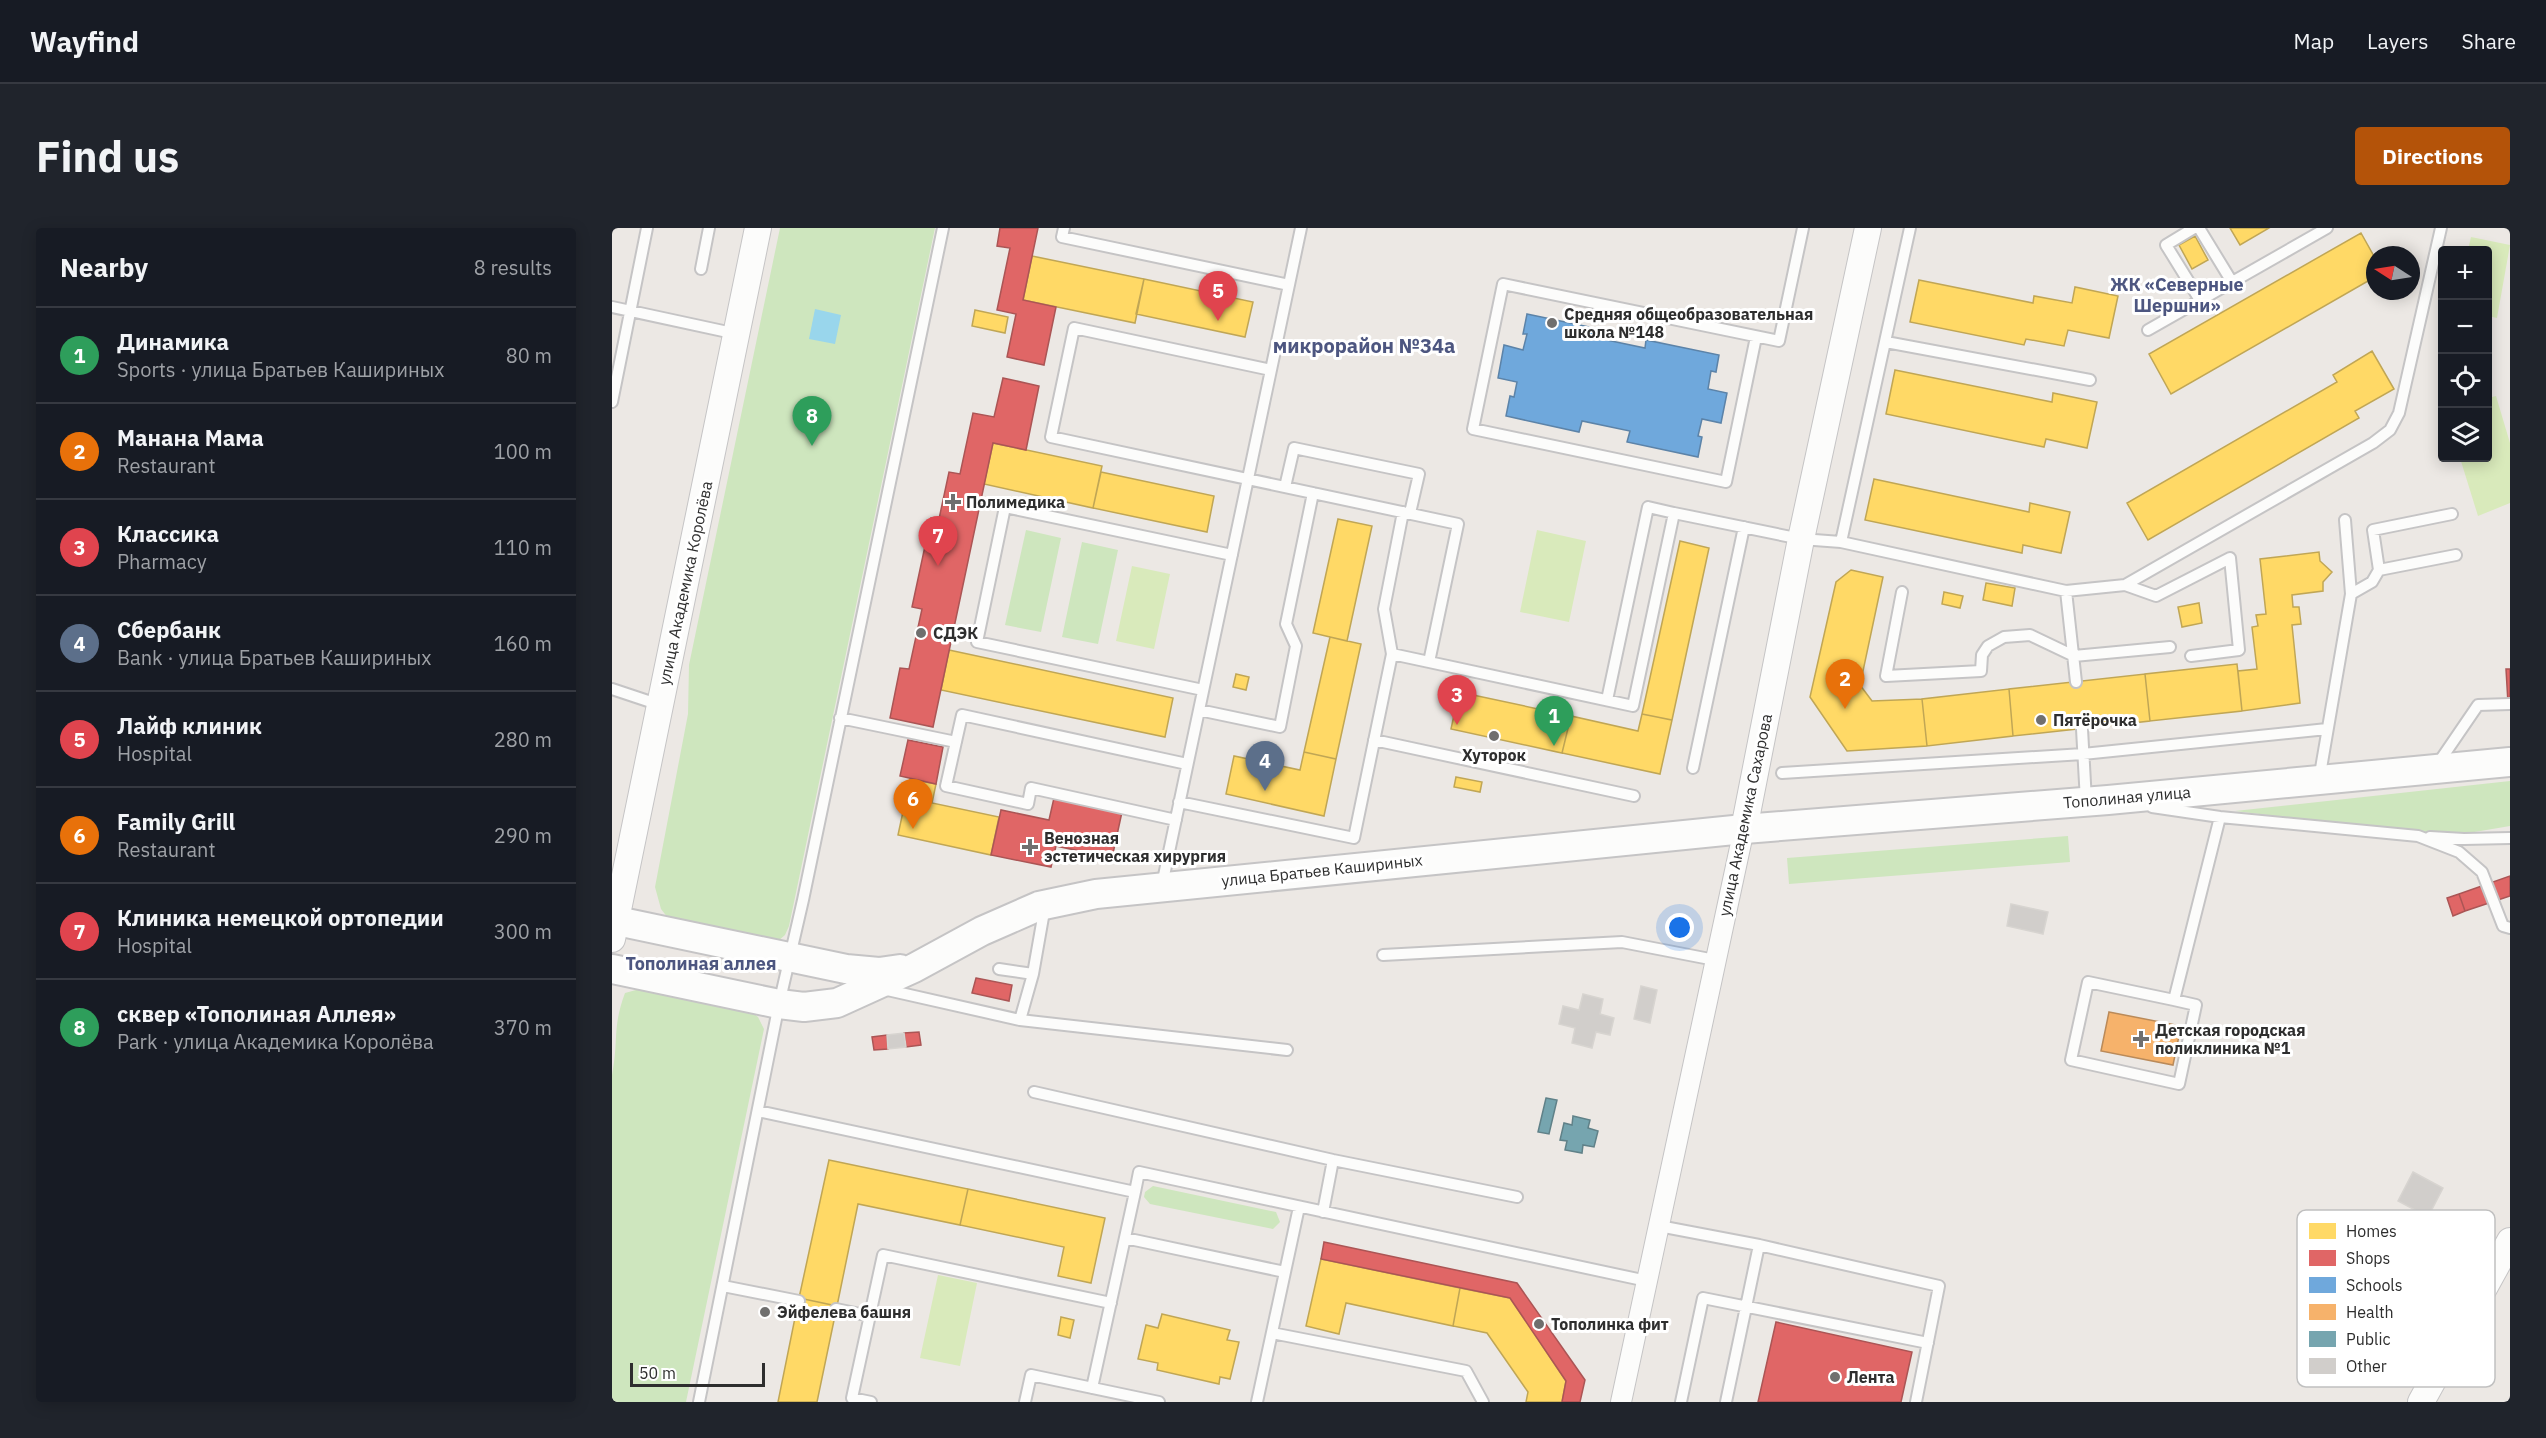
<!DOCTYPE html>
<html lang="en">
<head>
<meta charset="utf-8">
<style>
  :root { --surface:#171b24; --page:#20242c; --text:#f1f3f6; --muted:#9ea1a6; --line:#363941; --accent:#b45309 }
  body { margin:0; font-family:"IBM Plex Sans",sans-serif; background:var(--page); color:var(--text) }
  .controls { position:absolute; right:18px; top:18px; display:grid; overflow:hidden; border-radius:6px; box-shadow:0 3px 15px #0003 }
  .controls button { width:54px; height:54px; display:grid; place-items:center; padding:0; border:0; border-bottom:2px solid var(--line); background:var(--surface); color:var(--text); font:30px sans-serif }
  .compass { position:absolute; left:1754px; top:18px; width:54px; height:54px; border-radius:50%; background:var(--surface); box-shadow:0 3px 15px #0003; rotate:282deg }
  .scale { position:absolute; left:18px; bottom:15px; width:135px; box-sizing:border-box; padding-left:6px; border:3px solid #2e2e2e; border-top:0; font-size:16px; line-height:21px; white-space:nowrap; color:#2e2e2e; -webkit-text-stroke:4px #fff; paint-order:stroke }
  .you { position:absolute; left:1068px; top:700px; width:21px; height:21px; margin:-15px; border:4px solid #fff; border-radius:50%; background:#1a73e8; box-shadow:0 0 0 9px #1a73e833 }
  .badge { display:grid; place-items:center; width:39px; height:39px; border-radius:50%; background:var(--accent); color:#fff; font-size:20px; font-weight:700 }
  .pin { position:absolute; translate:-50% -50px; filter:drop-shadow(0 2px 3px #0008) }
  .pin::after { content:''; position:absolute; top:32px; width:21px; height:18px; background:inherit; clip-path:polygon(0 0,100% 0,50% 100%) }
  .list { margin:0; padding:0; list-style:none }
  h2 { display:flex; justify-content:space-between; align-items:center; height:78px; margin:0; padding:0 24px; font-size:26px }
  h2 small { font-size:20px; font-weight:400; color:var(--muted) }
  .list li { display:grid; grid-template-columns:39px 1fr auto; gap:18px; align-items:center; box-sizing:border-box; height:96px; padding:0 24px; border-top:2px solid var(--line) }
  .list b { display:block; font-size:22px; white-space:nowrap }
  .list p { margin:0; font-size:20px; white-space:nowrap; color:var(--muted) }
  .list em { font-size:20px; font-style:normal; color:var(--muted) }
  .icon { flex:none; width:33px; height:33px; fill:none; stroke:currentColor; stroke-width:2; stroke-linecap:round; stroke-linejoin:round }
  .map { position:relative; flex:none; width:1898px; height:1174px; overflow:hidden; border-radius:6px }
  header { display:flex; align-items:center; gap:36px; box-sizing:border-box; height:84px; padding:0 30px; background:var(--surface); border-bottom:2px solid var(--line) }
  header strong { font-size:28px }
  nav { display:flex; gap:33px; margin-inline-start:auto; font-size:21px }
  .intro { display:flex; align-items:center; justify-content:space-between; box-sizing:border-box; height:144px; padding:0 36px }
  h1 { margin:0; font-size:42px }
  .button { padding:15px 27px; border-radius:6px; background:var(--accent); color:#fff; font-size:21px; font-weight:700 }
  main { display:flex; gap:36px; padding:0 36px }
  aside { flex:1; background:var(--surface); border-radius:6px; box-shadow:0 3px 15px #0003 }
  .map>svg:first-child { display:block }
  .green { fill:#cee6be }
  .pitch { fill:#d9eabb }
  .water { fill:#99d6ec }
  .homes { fill:#ffd966; stroke:#c0a655; stroke-width:1.5 }
  .shops { fill:#e06666; stroke:#ab5555; stroke-width:1.5 }
  .schools { fill:#6fa8dc; stroke:#5c83a8; stroke-width:1.5 }
  .health { fill:#f6b26b; stroke:#ba8a59; stroke-width:1.5 }
  .public { fill:#76a5af; stroke:#608188; stroke-width:1.5 }
  .building { fill:#d1cecb; stroke:#d7d4d0; stroke-width:1.5 }
  .lines { fill:none; stroke-linecap:round; stroke-linejoin:round }
  .service-casing { stroke:#c5c4c5; stroke-width:14 }
  .minor-casing { stroke:#c5c4c5; stroke-width:22 }
  .tertiary-casing { stroke:#c5c4c5; stroke-width:28 }
  .secondary-casing { stroke:#c5c4c5; stroke-width:32 }
  .service { stroke:#fcfcfb; stroke-width:10 }
  .minor { stroke:#fcfcfb; stroke-width:20 }
  .tertiary { stroke:#fcfcfb; stroke-width:26 }
  .secondary { stroke:#fcfcfb; stroke-width:28 }
  .poi-dot { fill:#706f6e; stroke:#fff; stroke-width:2 }
  .labels { text-anchor:middle; dominant-baseline:central; stroke-width:6; stroke-linejoin:round; paint-order:stroke }
  .poi-label { font-size:16px; font-weight:bold; fill:#2e2e2e; stroke:#fff; text-anchor:start }
  .street-label { font-size:16px; fill:#2e2e2e; stroke:#fff }
  .neighbourhood-label { font-size:18px; font-weight:bold; fill:#4d5680; stroke:#fff }
  .quarter-label { font-size:20px; font-weight:bold; fill:#4d5680; stroke:#fff }
  .key { fill:#fff; stroke:#c0c0c0; stroke-width:1.5 }
  .key-label { font-size:16px; fill:#2e2e2e }
</style>
</head>
<body>
<header>
<strong>Wayfind</strong>
<nav><a>Map</a><a>Layers</a><a>Share</a></nav>
</header>
<div class="intro"><h1>Find us</h1><a class="button">Directions</a></div>
<main>
<aside>
<h2>Nearby<small>8 results</small></h2>
<ul class="list">
<li><span class="badge" style="background:#2e9e5b">1</span><div><b>Динамика</b><p>Sports · улица Братьев Кашириных</p></div><em>80 m</em></li>
<li><span class="badge" style="background:#e8710a">2</span><div><b>Манана Мама</b><p>Restaurant</p></div><em>100 m</em></li>
<li><span class="badge" style="background:#e0444e">3</span><div><b>Классика</b><p>Pharmacy</p></div><em>110 m</em></li>
<li><span class="badge" style="background:#5c6f8a">4</span><div><b>Сбербанк</b><p>Bank · улица Братьев Кашириных</p></div><em>160 m</em></li>
<li><span class="badge" style="background:#e0444e">5</span><div><b>Лайф клиник</b><p>Hospital</p></div><em>280 m</em></li>
<li><span class="badge" style="background:#e8710a">6</span><div><b>Family Grill</b><p>Restaurant</p></div><em>290 m</em></li>
<li><span class="badge" style="background:#e0444e">7</span><div><b>Клиника немецкой ортопедии</b><p>Hospital</p></div><em>300 m</em></li>
<li><span class="badge" style="background:#2e9e5b">8</span><div><b>сквер «Тополиная Аллея»</b><p>Park · улица Академика Королёва</p></div><em>370 m</em></li>
</ul>
</aside>
<div class="map">
<svg width="1898" height="1174" viewBox="0 0 1898 1174">
  <rect width="100%" height="100%" fill="#ece8e4"/>
  <!-- green -->
  <path class="green" d="M 168,0 L 323,0 L 177,698 L 173,707 L 166,713 L 56,690 L 49,681 L 43,659 L 76,486 L 77,437 Z
    M 414,302 L 449,310 L 429,404 L 393,397 Z
    M 470,314 L 506,322 L 486,416 L 450,409 Z
    M 1898,553 L 1898,598 L 1833,609 L 1623,583 Z
    M 1456,608 L 1458,634 L 1177,656 L 1175,630 Z
    M 35,759 L 136,781 L 146,789 L 152,801 L 74,1174 L 0,1174 L 0,847 C 7,811 0,800 13,765 Z
    M 541,958 L 664,984 L 668,994 L 661,1001 L 538,976 L 532,969 L 533,964 Z"/>
  <!-- pitch -->
  <path class="pitch" d="M 1859,9 L 1898,17 L 1885,90 L 1876,88 L 1876,22 L 1856,22 Z
    M 1884,168 L 1898,215 L 1898,275 L 1866,288 L 1848,230 L 1876,230 L 1876,170 Z
    M 925,302 L 974,313 L 957,394 L 908,384 Z
    M 520,338 L 558,346 L 542,421 L 504,413 Z
    M 326,1047 L 365,1055 L 348,1138 L 308,1130 Z"/>
  <!-- water -->
  <path class="water" d="M 203,81 L 229,87 L 223,116 L 197,111 Z"/>
  <!-- homes -->
  <path class="homes" d="M 1618,0 L 1657,0 L 1628,17 Z
    M 1749,5 L 1763,30 L 1763,49 L 1559,166 L 1537,126 Z
    M 1583,8 L 1596,32 L 1580,41 L 1567,17 Z
    M 420,28 L 532,51 L 523,95 L 411,72 Z
    M 532,51 L 641,74 L 633,109 L 524,86 Z
    M 1307,52 L 1421,75 L 1422,68 L 1460,75 L 1463,59 L 1506,68 L 1497,110 L 1456,102 L 1452,118 L 1414,111 L 1412,117 L 1298,94 Z
    M 363,82 L 396,89 L 393,105 L 360,98 Z
    M 1760,123 L 1782,161 L 1743,183 L 1747,190 L 1536,312 L 1515,275 L 1725,154 L 1721,147 Z
    M 1283,142 L 1440,174 L 1441,165 L 1485,174 L 1475,220 L 1434,211 L 1432,219 L 1274,186 Z
    M 381,215 L 490,238 L 481,280 L 372,256 Z
    M 489,244 L 602,268 L 595,304 L 481,280 Z
    M 1262,251 L 1417,284 L 1418,275 L 1458,284 L 1449,325 L 1411,317 L 1410,325 L 1253,292 Z
    M 726,291 L 760,298 L 735,413 L 701,405 Z
    M 1068,313 L 1097,320 L 1060,492 L 1030,486 Z
    M 1707,324 L 1708,333 L 1720,344 L 1711,354 L 1711,363 L 1680,367 L 1681,379 L 1687,379 L 1689,396 L 1680,397 L 1688,475 L 1630,483 L 1626,443 L 1645,441 L 1640,399 L 1646,398 L 1644,387 L 1654,386 L 1648,331 Z
    M 1239,342 L 1271,349 L 1248,457 L 1260,473 L 1310,471 L 1315,518 L 1235,523 L 1198,469 L 1224,354 Z
    M 1374,355 L 1403,360 L 1400,378 L 1371,372 Z
    M 1332,364 L 1351,368 L 1348,380 L 1330,376 Z
    M 1587,375 L 1590,395 L 1570,399 L 1566,379 Z
    M 718,409 L 749,416 L 724,531 L 692,524 Z
    M 337,422 L 561,470 L 553,509 L 329,462 Z
    M 1625,436 L 1630,483 L 1538,493 L 1533,446 Z
    M 624,446 L 637,449 L 634,462 L 621,459 Z
    M 1533,446 L 1538,493 L 1401,508 L 1397,461 Z
    M 1397,461 L 1401,508 L 1315,518 L 1310,471 Z
    M 847,464 L 959,488 L 950,525 L 839,501 Z
    M 1030,486 L 1060,492 L 1048,546 L 950,525 L 959,488 L 1026,503 Z
    M 692,524 L 724,531 L 712,588 L 614,566 L 622,528 L 688,542 Z
    M 844,549 L 870,554 L 868,564 L 842,559 Z
    M 298,551 L 324,556 L 320,575 L 387,589 L 379,627 L 286,607 Z
    M 217,932 L 356,961 L 348,997 L 246,976 L 225,1078 L 187,1070 Z
    M 356,961 L 493,990 L 479,1055 L 446,1048 L 452,1019 L 348,997 Z
    M 709,1031 L 848,1060 L 841,1098 L 734,1075 L 727,1106 L 694,1098 Z
    M 848,1060 L 898,1070 L 954,1153 L 950,1174 L 914,1174 L 916,1164 L 875,1105 L 841,1098 Z
    M 187,1070 L 225,1078 L 205,1174 L 166,1174 Z
    M 550,1086 L 618,1102 L 615,1112 L 627,1114 L 618,1151 L 608,1149 L 607,1156 L 545,1142 L 546,1135 L 526,1131 L 534,1097 L 546,1100 Z
    M 449,1089 L 462,1092 L 458,1110 L 446,1107 Z"/>
  <!-- shops -->
  <path class="shops" d="M 388,0 L 426,0 L 411,72 L 444,79 L 432,137 L 395,129 L 404,86 L 385,82 L 398,20 L 385,18 Z
    M 391,150 L 427,158 L 414,222 L 381,215 L 321,499 L 278,490 L 288,440 L 297,441 L 310,381 L 300,379 L 319,290 L 327,291 L 337,244 L 348,246 L 361,185 L 382,189 Z
    M 1894,441 L 1898,441 L 1898,475 L 1896,475 Z
    M 296,512 L 331,519 L 324,556 L 288,548 Z
    M 442,570 L 510,584 L 500,630 L 444,618 L 439,639 L 379,627 L 389,582 L 437,592 Z
    M 1898,648 L 1898,668 L 1853,683 L 1847,666 Z
    M 1847,666 L 1853,683 L 1841,688 L 1835,670 Z
    M 364,750 L 400,757 L 397,773 L 360,765 Z
    M 307,804 L 309,817 L 294,819 L 292,805 Z
    M 275,807 L 276,821 L 262,822 L 260,809 Z
    M 712,1014 L 905,1055 L 973,1152 L 968,1174 L 950,1174 L 954,1153 L 898,1070 L 709,1031 Z
    M 1164,1094 L 1300,1124 L 1289,1174 L 1146,1174 Z"/>
  <!-- schools -->
  <path class="schools" d="M 915,86 L 987,101 L 985,110 L 1033,120 L 1034,112 L 1107,127 L 1104,144 L 1099,143 L 1096,161 L 1115,165 L 1109,195 L 1090,191 L 1086,208 L 1090,209 L 1086,229 L 1015,214 L 1018,203 L 970,193 L 967,204 L 894,188 L 898,168 L 902,169 L 905,154 L 886,150 L 892,117 L 911,122 L 915,106 L 911,106 Z"/>
  <!-- health -->
  <path class="health" d="M 1497,784 L 1569,798 L 1561,837 L 1489,823 Z"/>
  <!-- public -->
  <path class="public" d="M 934,870 L 945,872 L 937,906 L 926,904 Z
    M 961,888 L 978,892 L 976,900 L 986,903 L 982,919 L 971,917 L 970,925 L 953,922 L 955,913 L 948,912 L 952,895 L 960,897 Z"/>
  <!-- building -->
  <path class="building" d="M 1399,676 L 1436,684 L 1431,706 L 1395,698 Z
    M 1029,758 L 1045,762 L 1038,795 L 1022,791 Z
    M 971,766 L 991,771 L 988,786 L 1002,790 L 998,807 L 984,804 L 980,820 L 960,815 L 963,800 L 947,796 L 951,778 L 967,782 Z
    M 292,805 L 294,819 L 276,821 L 275,807 Z
    M 1801,944 L 1831,960 L 1816,989 L 1786,973 Z"/>
  <g class="lines">
    <defs>
      <path id="service" d="M 452,0 L 450,9 L 677,57
        M 1298,0 L 1229,314 L 1454,363 L 1513,357 L 1761,215 L 1778,202 L 1787,185 L 1829,0
        M 1582,0 L 1554,17 L 1588,72
        M 1587,0 L 1620,54
        M 89,41 L 97,0
        M 0,79 L 125,106
        M 1536,102 L 1715,0
        M 1144,109 L 1114,254 L 861,201 L 891,56 L 1167,113 L 1191,0
        M 1274,114 L 1478,152
        M 659,142 L 462,100 L 439,209 L 846,296 L 817,434
        M 0,174 L 35,0
        M 673,259 L 682,220 L 807,246 L 798,285
        M 1733,292 L 1739,366
        M 1767,342 L 1761,302 L 1840,286
        M 1513,357 L 1544,368 L 1618,330 L 1627,422 L 1579,428
        M 1454,363 L 1464,454
        M 1290,364 L 1274,448 L 1369,443 L 1370,427 L 1376,418 L 1392,409 L 1418,407 L 1462,428 L 1558,419
        M 780,426 L 1021,478 L 1062,285 L 1189,311 L 1229,314
        M 0,461 L 48,477
        M 591,462 L 365,414 L 393,279 L 620,327
        M 995,472 L 1036,279 L 1062,285
        M 587,482 L 668,499 L 684,418 L 674,396 L 701,265
        M 228,490 L 344,514
        M 1470,501 L 1474,573
        M 762,512 L 1022,568
        M 1825,537 L 1866,477 L 1898,476
        M 1081,540 L 1132,299
        M 1170,545 L 1471,526 L 1715,501
        M 1707,552 L 1739,366 L 1760,354 L 1767,342 L 1844,327
        M 567,574 L 742,610 L 780,426 L 772,381 L 791,284
        M 1540,579 L 1608,589 L 1806,608 L 1847,624 L 1870,644 L 1891,698 L 1898,700
        M 564,592 L 419,560 L 416,576 L 334,558 L 350,487 L 575,536
        M 1818,609 L 1852,611 L 1898,610
        M 550,657 L 689,0
        M 771,727 L 1010,714 L 1103,732
        M 387,741 L 421,746
        M 271,761 L 408,792 L 675,822
        M 1562,772 L 1584,777 L 1567,856 L 1459,832 L 1476,754 L 1562,772 L 1608,589
        M 408,792 L 421,746 L 433,678
        M 422,864 L 721,932 L 905,969
        M 146,883 L 523,964 L 527,944 L 1035,1053
        M 711,984 L 721,932
        M 1047,998 L 1147,1017 L 1114,1174
        M 513,1010 L 673,1044
        M 1147,1017 L 1327,1058 L 1304,1174
        M 111,1058 L 187,1073
        M 224,1081 L 258,1088
        M 660,1105 L 854,1143 L 871,1174
        M 480,1160 L 523,964
        M 87,1174 L 167,776 L 191,672 L 331,0
        M 259,1174 L 240,1170 L 271,1027 L 499,1075
        M 413,1174 L 419,1147 L 547,1174
        M 645,1174 L 687,979
        M 1069,1174 L 1091,1070 L 1316,1115"/>
      <path id="minor" d="M 1009,1174 L 1132,601"/>
      <path id="tertiary" d="M 1132,601 L 1189,311 L 1256,0
        M 0,711 L 146,0
        M 1809,1174 L 1898,1013"/>
      <path id="secondary" d="M 0,692 L 234,741 L 267,744 L 288,741
        M 0,741 L 167,776 L 192,779 L 225,775 L 302,740 L 370,703 L 427,678 L 484,666 L 1132,601 L 1496,572 L 1898,534"/>
    </defs>
    <!-- service casing -->
    <use href="#service" class="service-casing"/>
    <!-- minor casing -->
    <use href="#minor" class="minor-casing"/>
    <!-- tertiary casing -->
    <use href="#tertiary" class="tertiary-casing"/>
    <!-- secondary casing -->
    <use href="#secondary" class="secondary-casing"/>
    <!-- service -->
    <use href="#service" class="service"/>
    <!-- minor -->
    <use href="#minor" class="minor"/>
    <!-- tertiary -->
    <use href="#tertiary" class="tertiary"/>
    <!-- secondary -->
    <use href="#secondary" class="secondary"/>
  </g>
  <!-- markers -->
  <g class="poi-dot">
    <circle cx="940" cy="95" r="6"/>
    <path d="M338 265h6v6h6v6h-6v6h-6v-6h-6v-6h6z"/>
    <circle cx="309" cy="405" r="6"/>
    <circle cx="1429" cy="492" r="6"/>
    <circle cx="882" cy="508" r="6"/>
    <path d="M415 610h6v6h6v6h-6v6h-6v-6h-6v-6h6z"/>
    <path d="M1526 802h6v6h6v6h-6v6h-6v-6h-6v-6h6z"/>
    <circle cx="153" cy="1084" r="6"/>
    <circle cx="927" cy="1096" r="6"/>
    <circle cx="1223" cy="1149" r="6"/>
  </g>
  <g class="labels">
    <!-- poi labels -->
    <g class="poi-label">
      <text x="952" y="86">Средняя общеобразовательная<tspan x="952" dy="18">школа №148</tspan></text>
      <text x="354" y="274">Полимедика</text>
      <text x="321" y="405">СДЭК</text>
      <text x="1441" y="492">Пятёрочка</text>
      <text x="882" y="527" text-anchor="middle">Хуторок</text>
      <text x="432" y="610">Венозная<tspan x="432" dy="18">эстетическая хирургия</tspan></text>
      <text x="1543" y="802">Детская городская<tspan x="1543" dy="18">поликлиника №1</tspan></text>
      <text x="165" y="1084">Эйфелева башня</text>
      <text x="939" y="1096">Тополинка фит</text>
      <text x="1235" y="1149">Лента</text>
    </g>
    <!-- street labels -->
    <g class="street-label">
      <text transform="translate(73 355) rotate(-78)">улица Академика Королёва</text>
      <text transform="translate(1515 569) rotate(-5)">Тополиная улица</text>
      <text transform="translate(1133 587) rotate(-78)">улица Академика Сахарова</text>
      <text transform="translate(710 642) rotate(-6)">улица Братьев Кашириных</text>
    </g>
    <!-- neighbourhood labels -->
    <g class="neighbourhood-label">
      <text x="1565" y="56">ЖК «Северные<tspan x="1565" dy="21">Шершни»</tspan></text>
      <text x="89" y="735">Тополиная аллея</text>
    </g>
    <!-- quarter labels -->
    <g class="quarter-label">
      <text x="752" y="117">микрорайон №34а</text>
    </g>
  </g>
  <!-- legend -->
  <rect x="1685" y="982" width="198" height="177" rx="9" class="key"/>
  <rect x="1697" y="995" width="27" height="16" fill="#ffd966"/>
  <rect x="1697" y="1022" width="27" height="16" fill="#e06666"/>
  <rect x="1697" y="1049" width="27" height="16" fill="#6fa8dc"/>
  <rect x="1697" y="1076" width="27" height="16" fill="#f6b26b"/>
  <rect x="1697" y="1103" width="27" height="16" fill="#76a5af"/>
  <rect x="1697" y="1130" width="27" height="16" fill="#d1cecb"/>
  <g class="key-label">
    <text x="1734" y="1009">Homes</text>
    <text x="1734" y="1036">Shops</text>
    <text x="1734" y="1063">Schools</text>
    <text x="1734" y="1090">Health</text>
    <text x="1734" y="1117">Public</text>
    <text x="1734" y="1144">Other</text>
  </g>
</svg>
<div class="controls">
<button>+</button>
<button>−</button>
<button><svg class="icon" aria-label="locate" viewBox="0 0 24 24"><circle cx="12" cy="12" r="6"/><path d="M12 2v4M12 18v4M2 12h4M18 12h4"/></svg></button>
<button><svg class="icon" aria-label="layers" viewBox="0 0 24 24"><path d="M12 4l9 5-9 5-9-5zM3 14l9 5 9-5"/></svg></button>
</div>
<svg class="compass" viewBox="-18 -18 36 36"><path d="M0-13l5 13h-10z" fill="#e53935"/><path d="M0 13l5-13h-10z" fill="#9ea1a6"/></svg>
<div class="scale">50 m</div>
<div class="you"></div>
<div class="pin badge" style="left:942px;top:518px;background:#2e9e5b">1</div>
<div class="pin badge" style="left:1233px;top:481px;background:#e8710a">2</div>
<div class="pin badge" style="left:845px;top:497px;background:#e0444e">3</div>
<div class="pin badge" style="left:653px;top:563px;background:#5c6f8a">4</div>
<div class="pin badge" style="left:606px;top:93px;background:#e0444e">5</div>
<div class="pin badge" style="left:301px;top:601px;background:#e8710a">6</div>
<div class="pin badge" style="left:326px;top:338px;background:#e0444e">7</div>
<div class="pin badge" style="left:200px;top:218px;background:#2e9e5b">8</div>
</div>
</main>
</body>
</html>
